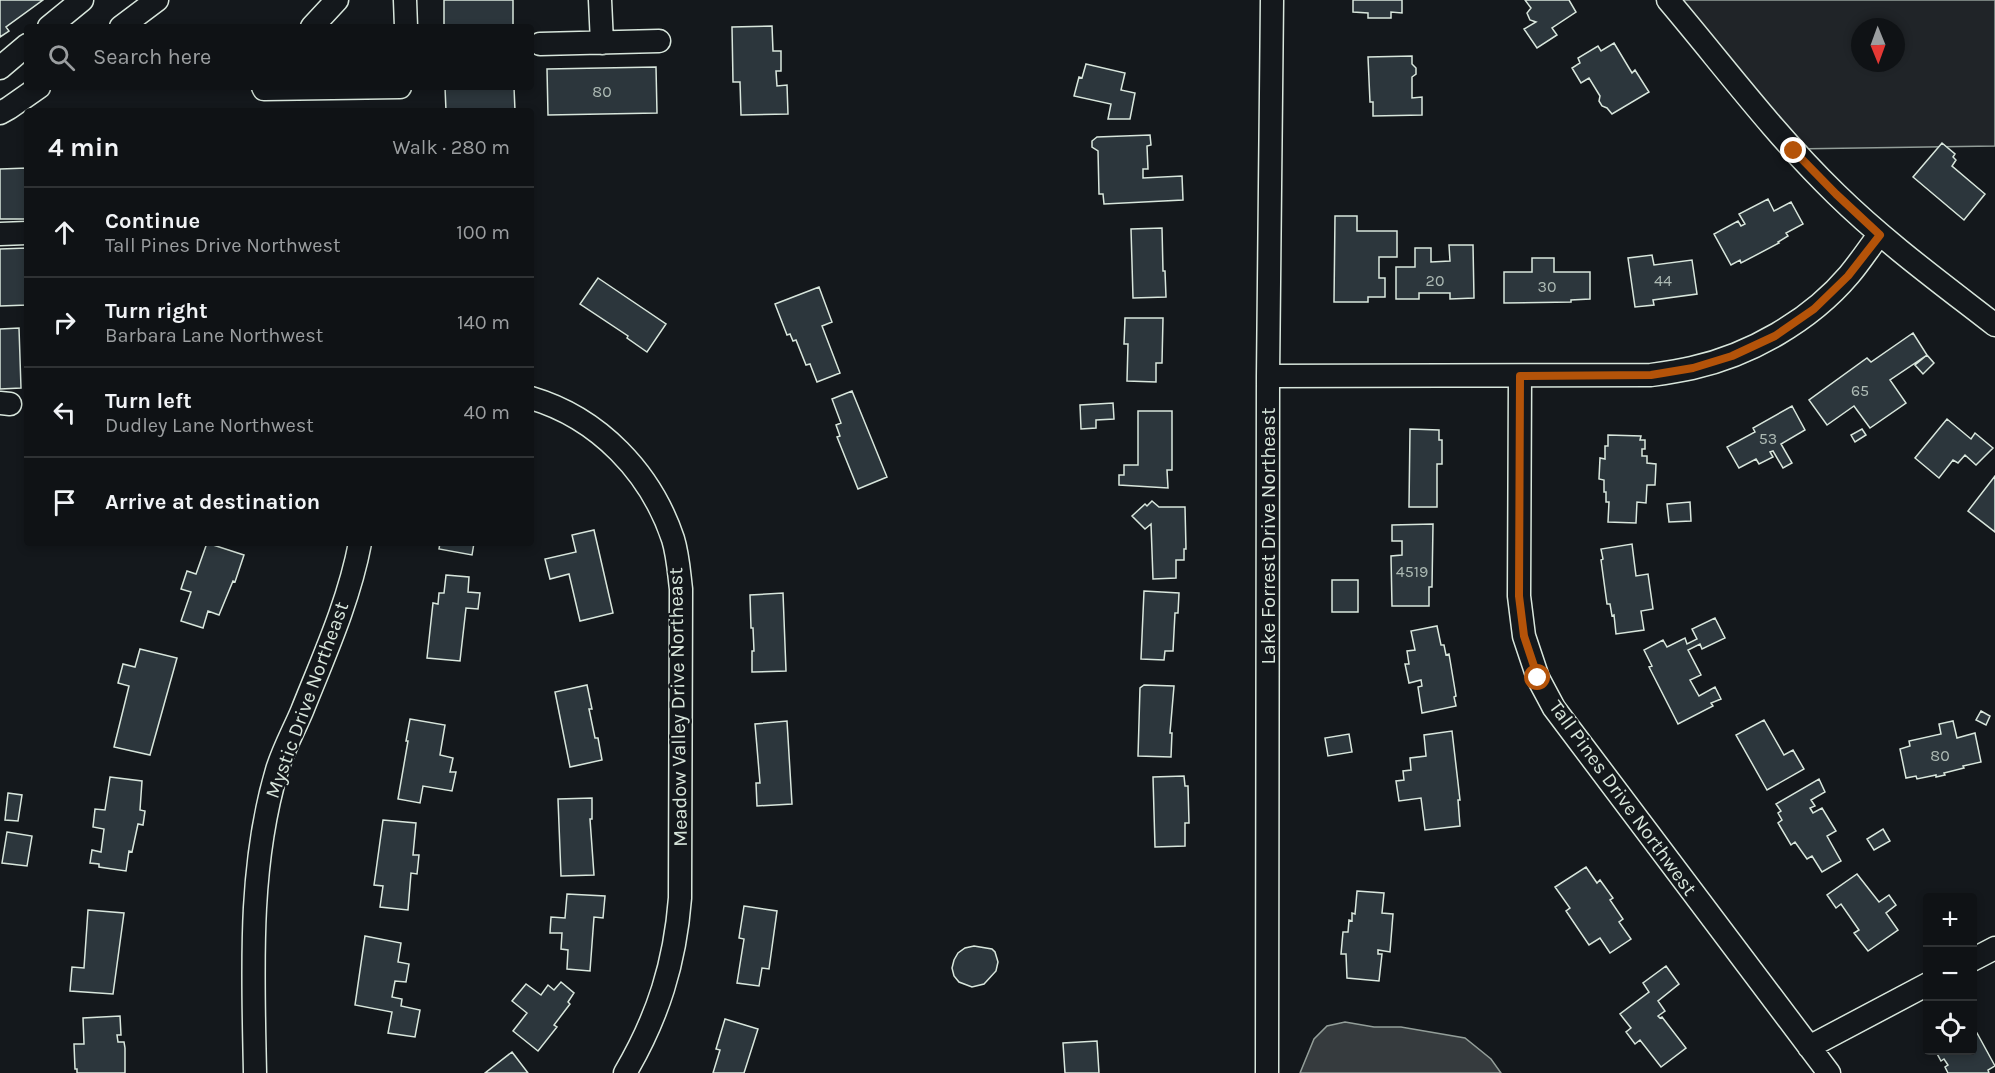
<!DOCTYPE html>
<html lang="en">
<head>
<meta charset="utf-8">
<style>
  :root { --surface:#0f1215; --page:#1d2022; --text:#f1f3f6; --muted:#9b9ea0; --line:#2f3234 }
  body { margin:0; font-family:Karla,sans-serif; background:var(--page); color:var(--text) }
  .controls { position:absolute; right:18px; bottom:18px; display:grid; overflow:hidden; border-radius:6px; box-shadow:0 3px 9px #0003 }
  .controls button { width:54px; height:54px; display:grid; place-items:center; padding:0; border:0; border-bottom:2px solid var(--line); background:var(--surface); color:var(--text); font:30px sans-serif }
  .compass { position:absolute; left:1851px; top:18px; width:54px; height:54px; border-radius:50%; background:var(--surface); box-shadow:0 3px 9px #0003; rotate:179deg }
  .stop { position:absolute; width:18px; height:18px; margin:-14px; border:4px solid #b45309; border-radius:50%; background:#fff }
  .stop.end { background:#b45309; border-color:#fff; box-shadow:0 2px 6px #0008 }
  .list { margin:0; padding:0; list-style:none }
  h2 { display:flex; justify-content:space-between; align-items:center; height:78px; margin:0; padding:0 24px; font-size:26px }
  h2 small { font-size:20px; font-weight:400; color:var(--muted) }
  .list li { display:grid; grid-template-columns:39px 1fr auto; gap:18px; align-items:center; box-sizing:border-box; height:90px; padding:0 24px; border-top:2px solid var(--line) }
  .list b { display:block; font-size:22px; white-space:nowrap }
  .list p { margin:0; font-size:20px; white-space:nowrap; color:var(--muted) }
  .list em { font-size:20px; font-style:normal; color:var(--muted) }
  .icon { flex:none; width:33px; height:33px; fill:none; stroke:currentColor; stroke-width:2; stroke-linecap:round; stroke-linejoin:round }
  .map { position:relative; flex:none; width:1995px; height:1073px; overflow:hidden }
  .search { position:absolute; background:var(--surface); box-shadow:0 3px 9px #0003; left:24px; top:24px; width:510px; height:66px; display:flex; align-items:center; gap:15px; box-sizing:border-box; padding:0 21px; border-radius:6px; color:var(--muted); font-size:22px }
  .panel { position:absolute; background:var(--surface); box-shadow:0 3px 9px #0003; left:24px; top:108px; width:510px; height:438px; border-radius:6px }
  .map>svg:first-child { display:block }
  .green { fill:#202428; stroke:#939e99; stroke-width:1.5; fill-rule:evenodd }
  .water { fill:#363b3e; stroke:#939e99; stroke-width:1.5 }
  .building { fill:#2c363c; stroke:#d8e6dc; stroke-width:1.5 }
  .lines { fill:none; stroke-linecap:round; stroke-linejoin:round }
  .minor-casing { stroke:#d8e6dc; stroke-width:25 }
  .minor { stroke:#14181c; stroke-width:22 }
  .route { stroke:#b45309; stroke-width:8 }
  .labels { text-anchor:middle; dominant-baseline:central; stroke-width:4.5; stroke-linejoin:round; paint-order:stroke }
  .number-label { font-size:16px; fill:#adbab4 }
  .street-label { font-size:20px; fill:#d8e6dc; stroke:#14181c }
</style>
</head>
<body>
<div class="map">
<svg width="1995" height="1073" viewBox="0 0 1995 1073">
  <rect width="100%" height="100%" fill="#14181c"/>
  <!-- green -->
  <path class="green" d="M 1678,0 L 1995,0 L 1995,146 L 1791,149 ZM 1860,27 L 1896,27 L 1896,63 L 1860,63 Z"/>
  <!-- water -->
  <path class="water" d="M 1345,1022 L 1374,1027 L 1401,1027 L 1465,1038 L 1491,1059 L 1501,1073 L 1300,1073 L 1314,1039 L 1327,1026 Z"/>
  <!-- building -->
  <path class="building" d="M 0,0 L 43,0 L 6,27 L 9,31 L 0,37 Z
    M 444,0 L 513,0 L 513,27 L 444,27 Z
    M 1353,0 L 1402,0 L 1402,13 L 1391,12 L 1391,18 L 1368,18 L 1368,13 L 1353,12 Z
    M 1525,0 L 1569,0 L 1576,12 L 1552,28 L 1557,35 L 1537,48 L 1524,29 L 1536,22 L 1530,20 L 1527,13 L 1531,8 Z
    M 772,26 L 773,51 L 781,51 L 781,71 L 776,71 L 777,86 L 787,85 L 788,114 L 741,115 L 740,82 L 733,82 L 732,27 Z
    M 1614,43 L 1632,73 L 1635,70 L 1649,92 L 1612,114 L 1607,108 L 1602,106 L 1599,101 L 1600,96 L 1589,78 L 1581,83 L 1572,68 L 1580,63 L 1578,58 L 1598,46 L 1601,51 Z
    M 1412,56 L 1412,64 L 1416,68 L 1416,74 L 1412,77 L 1412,98 L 1422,97 L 1422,115 L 1373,116 L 1373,102 L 1370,102 L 1368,57 Z
    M 1086,64 L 1125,73 L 1121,90 L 1135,93 L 1130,119 L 1108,119 L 1111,104 L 1074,96 L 1079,77 L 1082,78 Z
    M 656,67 L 657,113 L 548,115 L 547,69 Z
    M 445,87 L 514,87 L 515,111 L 446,111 Z
    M 1150,135 L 1151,145 L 1147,146 L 1148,169 L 1143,169 L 1143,178 L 1182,176 L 1183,200 L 1104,204 L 1103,194 L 1099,194 L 1098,151 L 1092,147 L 1092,141 L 1097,137 Z
    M 1942,143 L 1955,154 L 1953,157 L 1956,160 L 1952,166 L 1985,194 L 1964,220 L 1913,177 Z
    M 27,168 L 27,219 L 0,219 L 0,169 Z
    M 1768,199 L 1774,211 L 1791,202 L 1803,224 L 1786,233 L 1788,236 L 1778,242 L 1779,243 L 1741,263 L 1740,260 L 1731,265 L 1714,234 L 1738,221 L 1741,226 L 1745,224 L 1739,214 Z
    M 1335,216 L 1357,216 L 1357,231 L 1397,231 L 1397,257 L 1379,257 L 1379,278 L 1385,278 L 1385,297 L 1368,297 L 1368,302 L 1334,302 Z
    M 1162,228 L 1163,271 L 1165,271 L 1166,297 L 1133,298 L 1131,229 Z
    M 1449,245 L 1473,245 L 1474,298 L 1450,299 L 1450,293 L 1419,293 L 1419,299 L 1396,299 L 1396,267 L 1415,267 L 1415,248 L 1431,248 L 1431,262 L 1450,261 Z
    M 27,248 L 27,305 L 0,306 L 0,249 Z
    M 1652,255 L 1654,265 L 1692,260 L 1697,294 L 1653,300 L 1654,305 L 1635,307 L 1628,258 Z
    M 1532,258 L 1554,258 L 1554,272 L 1590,272 L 1590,299 L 1571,300 L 1571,302 L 1504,303 L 1504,272 L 1532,272 Z
    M 598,278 L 666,324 L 647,352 L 627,338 L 628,336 L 580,304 Z
    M 819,287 L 832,322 L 822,326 L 840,373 L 817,382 L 810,364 L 806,365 L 796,340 L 793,341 L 790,334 L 787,335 L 775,304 Z
    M 1125,318 L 1163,318 L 1162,363 L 1156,363 L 1156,382 L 1127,381 L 1128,344 L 1124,344 Z
    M 19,328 L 21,388 L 0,389 L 0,329 Z
    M 1913,333 L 1927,355 L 1890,380 L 1906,403 L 1870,428 L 1854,406 L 1827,425 L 1809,400 L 1867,358 L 1871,362 Z
    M 1927,355 L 1934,363 L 1923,374 L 1915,365 Z
    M 852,391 L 887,477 L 858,489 L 837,437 L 840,436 L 836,425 L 841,423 L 832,399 Z
    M 1113,403 L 1114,419 L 1096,420 L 1096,428 L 1081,429 L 1080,405 Z
    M 1792,406 L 1805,430 L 1781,444 L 1792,463 L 1783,468 L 1773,451 L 1770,452 L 1773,457 L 1759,464 L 1756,459 L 1739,468 L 1727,447 L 1755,432 L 1753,428 Z
    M 1138,411 L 1172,411 L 1172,470 L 1167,470 L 1168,488 L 1119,485 L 1119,475 L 1124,475 L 1124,465 L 1138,465 Z
    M 1947,419 L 1971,439 L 1975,433 L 1993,448 L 1976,465 L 1965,455 L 1958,463 L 1953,460 L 1939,478 L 1915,458 Z
    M 1410,429 L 1439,430 L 1439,440 L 1442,440 L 1442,464 L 1437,464 L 1437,507 L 1409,507 Z
    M 1862,429 L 1866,435 L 1855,442 L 1851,435 Z
    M 1608,435 L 1641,436 L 1640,440 L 1645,440 L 1645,449 L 1642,449 L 1642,456 L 1647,456 L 1647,463 L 1656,464 L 1655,485 L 1647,485 L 1646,503 L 1637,502 L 1636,523 L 1608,522 L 1609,502 L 1606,502 L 1606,492 L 1604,492 L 1604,480 L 1599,479 L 1600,458 L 1605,459 L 1605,446 L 1608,446 Z
    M 1995,476 L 1995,532 L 1968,511 Z
    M 1152,501 L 1159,507 L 1185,507 L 1186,549 L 1184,549 L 1184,560 L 1176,560 L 1176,578 L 1153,579 L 1151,524 L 1145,529 L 1132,516 L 1145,504 L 1147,506 Z
    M 1690,502 L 1691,521 L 1669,522 L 1667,504 Z
    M 1433,524 L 1432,587 L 1429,587 L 1429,606 L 1392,606 L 1391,556 L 1402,555 L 1402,541 L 1392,541 L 1392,525 Z
    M 594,530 L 613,613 L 580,621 L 569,574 L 550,579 L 545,559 L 576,552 L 572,535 Z
    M 207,543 L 244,555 L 235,582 L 233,581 L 219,615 L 208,611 L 203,628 L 181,621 L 191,592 L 181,589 L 187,571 L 196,574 Z
    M 440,543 L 474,543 L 472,555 L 439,549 Z
    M 1632,544 L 1636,576 L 1648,574 L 1653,609 L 1641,611 L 1644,630 L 1616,634 L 1614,615 L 1612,616 L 1610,604 L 1607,604 L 1601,560 L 1603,559 L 1601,549 Z
    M 446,575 L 469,577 L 468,592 L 480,593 L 478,609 L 466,608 L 460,661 L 427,658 L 433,603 L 438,604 L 439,593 L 444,593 Z
    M 1332,580 L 1358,580 L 1358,612 L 1332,612 Z
    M 1144,591 L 1179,593 L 1178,613 L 1175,613 L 1173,651 L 1165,651 L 1164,660 L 1141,659 Z
    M 783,593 L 786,671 L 752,672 L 752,651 L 754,651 L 753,628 L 751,628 L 750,595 Z
    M 1715,618 L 1725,638 L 1702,649 L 1700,644 L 1688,650 L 1701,675 L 1690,680 L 1699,696 L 1715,687 L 1721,699 L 1711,703 L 1713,706 L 1678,724 L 1649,667 L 1652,666 L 1644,650 L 1663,640 L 1667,647 L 1685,638 L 1687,644 L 1697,639 L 1692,629 Z
    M 1437,626 L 1441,645 L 1444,645 L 1446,655 L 1449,654 L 1456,696 L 1454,697 L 1456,706 L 1422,713 L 1418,687 L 1422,686 L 1421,680 L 1409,683 L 1405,664 L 1409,664 L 1407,651 L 1415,650 L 1411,631 Z
    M 140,649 L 177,658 L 150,755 L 114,747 L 129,686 L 118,683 L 123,664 L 135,667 Z
    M 587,685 L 592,709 L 589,709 L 595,738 L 598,738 L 602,760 L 570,767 L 555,692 Z
    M 1144,685 L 1174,686 L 1170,733 L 1172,733 L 1171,757 L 1138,756 L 1140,688 Z
    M 1981,711 L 1990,716 L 1986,725 L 1976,720 Z
    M 410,719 L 445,725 L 440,755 L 453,758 L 450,772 L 456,772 L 452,791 L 423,786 L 420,803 L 398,799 L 408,741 L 406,741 Z
    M 1764,720 L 1784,755 L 1793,750 L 1804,769 L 1767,790 L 1736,735 Z
    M 787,721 L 792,804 L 757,806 L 756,783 L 760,783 L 755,724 Z
    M 1953,721 L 1957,738 L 1975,733 L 1981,762 L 1963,766 L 1964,768 L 1944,773 L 1945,775 L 1936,777 L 1936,775 L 1917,779 L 1916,776 L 1906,778 L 1900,749 L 1910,746 L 1909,741 L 1941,734 L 1939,724 Z
    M 1452,731 L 1460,800 L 1458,800 L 1460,826 L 1425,830 L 1421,798 L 1399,801 L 1396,781 L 1404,780 L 1403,771 L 1411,770 L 1410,758 L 1426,756 L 1424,735 Z
    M 1349,734 L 1352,752 L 1328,756 L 1325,738 Z
    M 1184,776 L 1185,786 L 1188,786 L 1189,823 L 1185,823 L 1185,846 L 1155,847 L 1153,777 Z
    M 110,777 L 142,781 L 140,810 L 145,811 L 143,825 L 138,824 L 132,852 L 129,851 L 126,871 L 99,867 L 99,864 L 90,863 L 92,850 L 101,852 L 104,829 L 93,827 L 95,809 L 105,810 Z
    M 1819,779 L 1825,792 L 1811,800 L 1815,806 L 1810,808 L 1813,813 L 1822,808 L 1836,831 L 1827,836 L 1841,861 L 1822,872 L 1812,856 L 1807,859 L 1795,842 L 1791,845 L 1778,823 L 1782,820 L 1778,813 L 1781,811 L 1776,804 Z
    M 8,793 L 22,795 L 18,821 L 5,820 Z
    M 592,798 L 592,819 L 590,819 L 594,875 L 561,876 L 558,799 Z
    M 383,820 L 416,823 L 413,855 L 419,855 L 417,874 L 411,873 L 408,910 L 380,907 L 383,886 L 374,885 Z
    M 1883,829 L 1890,841 L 1874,850 L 1867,839 Z
    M 7,832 L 32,836 L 27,866 L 2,863 Z
    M 1586,867 L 1597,883 L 1600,880 L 1613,898 L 1610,900 L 1623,919 L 1619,922 L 1631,939 L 1610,953 L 1600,938 L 1589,945 L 1566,911 L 1570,908 L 1555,887 Z
    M 1857,874 L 1879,902 L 1889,895 L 1896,905 L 1886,913 L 1898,930 L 1868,951 L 1854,933 L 1859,930 L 1841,904 L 1836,908 L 1827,895 Z
    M 1357,891 L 1384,893 L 1382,913 L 1393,914 L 1390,952 L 1378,950 L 1378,954 L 1382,954 L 1379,981 L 1347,978 L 1346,954 L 1341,954 L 1343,932 L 1348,932 L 1349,920 L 1352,921 L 1352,913 L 1355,914 Z
    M 567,894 L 605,896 L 603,918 L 594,917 L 590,971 L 567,969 L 568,950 L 561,949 L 562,933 L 550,933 L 551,917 L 565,918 Z
    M 744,906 L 777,911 L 769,969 L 762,968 L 759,986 L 737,983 L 744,939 L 739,938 Z
    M 88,910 L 124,913 L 113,994 L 70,991 L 72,967 L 84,968 Z
    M 365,936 L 401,943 L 398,962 L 409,964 L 406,982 L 395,981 L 392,997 L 402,999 L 401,1006 L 420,1010 L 415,1037 L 388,1033 L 392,1012 L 355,1005 Z
    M 974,946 L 992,949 L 995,952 L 998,962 L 996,971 L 984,984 L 972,987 L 959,982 L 954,976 L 952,968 L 954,960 L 958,953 L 965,948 Z
    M 1666,966 L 1679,984 L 1658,1001 L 1665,1011 L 1658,1016 L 1660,1018 L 1662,1017 L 1686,1048 L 1661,1067 L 1640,1040 L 1635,1044 L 1626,1032 L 1631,1028 L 1620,1014 L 1649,992 L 1643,983 Z
    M 561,982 L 574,993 L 568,1002 L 570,1004 L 554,1025 L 557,1027 L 538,1051 L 513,1031 L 527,1013 L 512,1001 L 526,984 L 541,995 L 548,985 L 554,990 Z
    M 120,1016 L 121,1035 L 117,1035 L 118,1042 L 124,1042 L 125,1048 L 125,1073 L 77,1073 L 77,1069 L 75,1069 L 74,1044 L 84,1044 L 83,1018 Z
    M 725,1019 L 758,1029 L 744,1073 L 713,1073 L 720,1050 L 716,1049 Z
    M 1977,1033 L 1995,1066 L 1988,1070 L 1989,1073 L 1948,1073 L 1945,1067 L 1948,1065 L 1944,1059 L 1941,1061 L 1935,1050 L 1972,1050 L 1972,1036 Z
    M 1097,1041 L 1099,1073 L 1065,1073 L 1063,1043 Z
    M 512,1052 L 528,1073 L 485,1073 Z"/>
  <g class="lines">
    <defs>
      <path id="minor" d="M 405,0 L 406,27
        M 600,0 L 602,43
        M 1668,0 C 1723,65 1775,135 1836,194 C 1885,242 1941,283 1995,325
        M 49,27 L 82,0
        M 121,27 L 157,0
        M 312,27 L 337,0
        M 540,44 L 659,41
        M 0,68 L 27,45
        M 263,87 L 264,89 L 400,87
        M 0,113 L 9,108 L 39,87
        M 0,234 L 27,233
        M 1268,376 L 1651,375 C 1665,373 1679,371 1692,368 C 1750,355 1810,321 1849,275 C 1860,262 1869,248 1879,235
        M 1520,376 L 1519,596 L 1524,636 L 1538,678 L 1554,708 L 1829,1073
        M 531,398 C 599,418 651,473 673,539 C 678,555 679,573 681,589 L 680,898 C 675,963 658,1017 625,1073
        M 0,403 L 10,404
        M 1972,960 L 1995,948
        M 1809,1047 L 1928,984
        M 255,1073 C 253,972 248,868 277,770 C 283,750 294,730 302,711 C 324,656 349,601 360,543
        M 1267,1073 L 1268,376 L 1272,0"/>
    </defs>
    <!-- minor casing -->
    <use href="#minor" class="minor-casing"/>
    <!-- minor -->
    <use href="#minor" class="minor"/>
  </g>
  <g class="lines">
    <!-- route -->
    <path class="route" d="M 1538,678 L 1524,636 L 1519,596 L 1520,376 L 1651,375 L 1693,368 L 1732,356 L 1775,336 L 1814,309 L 1848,276 L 1880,235 L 1836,194 L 1794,151"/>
  </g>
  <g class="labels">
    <!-- number labels -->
    <g class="number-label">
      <text x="602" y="91">80</text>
      <text x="1435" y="280">20</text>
      <text x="1663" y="280">44</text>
      <text x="1547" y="286">30</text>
      <text x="1860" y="390">65</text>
      <text x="1768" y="438">53</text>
      <text x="1412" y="571">4519</text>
      <text x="1940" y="755">80</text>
    </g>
    <!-- street labels -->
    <g class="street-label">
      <text transform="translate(1268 536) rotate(-90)">Lake Forrest Drive Northeast</text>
      <text transform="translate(307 700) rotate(-70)">Mystic Drive Northeast</text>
      <text transform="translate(678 707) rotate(-91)">Meadow Valley Drive Northeast</text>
      <text transform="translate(1623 798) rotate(54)">Tall Pines Drive Northwest</text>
    </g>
  </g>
</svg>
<div class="controls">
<button>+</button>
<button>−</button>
<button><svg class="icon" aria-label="locate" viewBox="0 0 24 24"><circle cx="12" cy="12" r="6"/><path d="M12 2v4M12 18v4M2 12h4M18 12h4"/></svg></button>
</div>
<svg class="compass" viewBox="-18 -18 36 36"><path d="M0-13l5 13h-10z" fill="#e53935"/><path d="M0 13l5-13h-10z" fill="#9b9ea0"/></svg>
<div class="stop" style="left:1538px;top:678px"></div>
<div class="stop end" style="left:1794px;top:151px"></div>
<div class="search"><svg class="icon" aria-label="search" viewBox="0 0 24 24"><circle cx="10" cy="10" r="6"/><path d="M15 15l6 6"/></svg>Search here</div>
<section class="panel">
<h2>4 min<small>Walk · 280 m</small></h2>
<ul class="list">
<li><svg class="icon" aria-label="ahead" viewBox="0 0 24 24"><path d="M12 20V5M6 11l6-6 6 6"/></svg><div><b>Continue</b><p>Tall Pines Drive Northwest</p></div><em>100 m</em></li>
<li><svg class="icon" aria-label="right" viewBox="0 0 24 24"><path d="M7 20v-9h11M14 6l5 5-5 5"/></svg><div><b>Turn right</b><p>Barbara Lane Northwest</p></div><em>140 m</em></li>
<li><svg class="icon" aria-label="left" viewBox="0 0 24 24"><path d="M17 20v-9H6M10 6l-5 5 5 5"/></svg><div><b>Turn left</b><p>Dudley Lane Northwest</p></div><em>40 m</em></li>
<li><svg class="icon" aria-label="arrive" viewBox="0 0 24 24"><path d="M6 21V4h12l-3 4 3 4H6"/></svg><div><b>Arrive at destination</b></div></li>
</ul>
</section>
</div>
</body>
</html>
